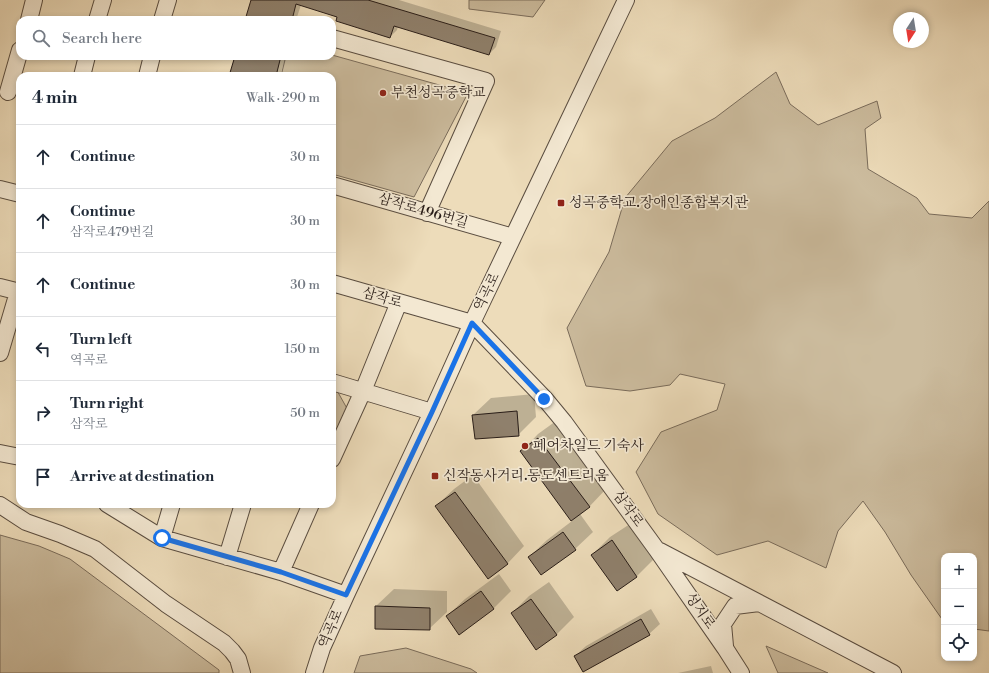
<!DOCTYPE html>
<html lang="en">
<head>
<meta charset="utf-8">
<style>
  :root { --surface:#fff; --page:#f6f6f7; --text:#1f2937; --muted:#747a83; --line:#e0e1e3 }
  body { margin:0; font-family:"Libre Bodoni","Noto Serif KR",serif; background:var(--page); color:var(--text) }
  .controls { position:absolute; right:12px; bottom:12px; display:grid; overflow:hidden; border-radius:8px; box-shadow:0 2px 6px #0003 }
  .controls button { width:36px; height:36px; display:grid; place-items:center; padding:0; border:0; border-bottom:1px solid var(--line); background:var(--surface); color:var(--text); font:20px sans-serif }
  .compass { position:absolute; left:893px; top:12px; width:36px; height:36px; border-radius:50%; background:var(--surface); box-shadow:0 2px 6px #0003; rotate:192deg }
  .stop { position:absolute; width:12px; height:12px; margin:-9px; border:3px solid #1a73e8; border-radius:50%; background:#fff }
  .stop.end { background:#1a73e8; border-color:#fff; box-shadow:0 1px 4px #0008 }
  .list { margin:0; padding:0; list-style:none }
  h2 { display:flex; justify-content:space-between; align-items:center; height:52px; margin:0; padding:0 16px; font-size:17px }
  h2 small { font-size:13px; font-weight:400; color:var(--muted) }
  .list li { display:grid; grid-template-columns:26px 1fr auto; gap:12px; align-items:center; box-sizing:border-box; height:64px; padding:0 16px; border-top:1px solid var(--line) }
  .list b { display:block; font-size:15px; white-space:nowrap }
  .list p { margin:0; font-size:13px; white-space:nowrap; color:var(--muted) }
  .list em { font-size:13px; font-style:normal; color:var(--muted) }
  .icon { flex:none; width:22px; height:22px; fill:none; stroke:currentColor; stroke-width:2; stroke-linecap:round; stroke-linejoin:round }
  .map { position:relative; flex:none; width:989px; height:673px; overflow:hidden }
  .search { position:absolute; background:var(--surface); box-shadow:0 2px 6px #0003; left:16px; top:16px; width:320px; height:44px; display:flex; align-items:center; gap:10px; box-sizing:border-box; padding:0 14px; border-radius:12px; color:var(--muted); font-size:15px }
  .panel { position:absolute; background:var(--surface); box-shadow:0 2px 6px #0003; left:16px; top:72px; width:320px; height:436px; border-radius:12px }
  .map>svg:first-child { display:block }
  .green { fill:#ccbc9e; stroke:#7a6c5b }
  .shadow { fill:#0003 }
  .building { fill:#8f806c; stroke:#291d18 }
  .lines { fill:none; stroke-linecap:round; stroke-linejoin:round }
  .minor-casing { stroke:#5a4d40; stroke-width:18 }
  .minor { stroke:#f3e8d2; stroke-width:16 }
  .route { stroke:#1a73e8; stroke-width:5 }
  .poi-dot { fill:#8f2418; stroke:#f3e8d2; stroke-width:1.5 }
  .labels { text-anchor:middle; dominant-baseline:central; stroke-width:3.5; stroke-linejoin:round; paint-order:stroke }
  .poi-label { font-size:14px; fill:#291d18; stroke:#f3e8d2; text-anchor:start }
  .street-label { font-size:14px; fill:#291d18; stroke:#f3e8d2 }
</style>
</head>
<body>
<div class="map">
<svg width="989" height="673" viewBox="0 0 989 673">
  <rect width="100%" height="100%" fill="#eddcba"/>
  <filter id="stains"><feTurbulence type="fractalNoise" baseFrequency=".005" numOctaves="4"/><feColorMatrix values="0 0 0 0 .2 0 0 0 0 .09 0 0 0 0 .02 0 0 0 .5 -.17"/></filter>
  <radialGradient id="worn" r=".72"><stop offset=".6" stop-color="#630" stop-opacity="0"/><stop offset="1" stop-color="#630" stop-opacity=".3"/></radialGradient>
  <!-- green -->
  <path class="green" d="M 469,0 L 545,0 L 533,17 L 469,9 Z
    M 332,55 L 468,93 L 414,197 L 332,174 L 332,76 L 281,76 L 286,56 L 332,56 Z
    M 776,72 L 790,104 L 818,125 L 877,101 L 881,118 L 865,129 L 868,169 L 917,198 L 929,214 L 972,218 L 989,201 L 989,631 L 974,629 L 974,556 L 944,556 L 944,622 L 911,575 L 885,532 L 863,501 L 838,531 L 826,568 L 768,541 L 717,555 L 658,514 L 636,472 L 661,432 L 717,410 L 725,384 L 680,374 L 670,385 L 630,391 L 586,386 L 567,328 L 609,252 L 625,198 L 672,141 L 715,118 Z
    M 332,386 L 335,387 L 349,412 L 332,446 Z
    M 0,535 L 39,546 L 70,559 L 219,670 L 219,673 L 0,673 Z
    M 766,646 L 828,673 L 778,673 Z
    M 406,648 L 471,669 L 477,673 L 354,673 L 360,656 Z"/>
  <!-- shadow -->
  <path class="shadow" d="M 259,0 L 399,0 L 501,31 L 496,47 L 489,54 L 398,26 L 397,30 L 390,37 L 338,16 L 301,5 L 296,20 L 246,20 Z
    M 236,56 L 286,56 L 280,76 L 230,76 Z
    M 534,394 L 536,417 L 518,435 L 473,415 L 491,398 Z
    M 556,421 L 606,489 L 589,507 L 580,514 L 593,532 L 575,549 L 529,557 L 547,540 L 572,521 L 521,452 L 538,434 Z
    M 473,475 L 524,546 L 507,564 L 436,506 L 454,489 Z
    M 630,524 L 654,559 L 637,576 L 617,590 L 592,555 L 610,537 Z
    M 499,574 L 511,591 L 494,608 L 459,633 L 447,616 L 465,599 Z
    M 549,582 L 574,617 L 556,635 L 512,613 L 529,596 Z
    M 394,589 L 447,591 L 447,612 L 429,629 L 376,606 Z
    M 651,609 L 660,624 L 649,634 L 575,656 L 586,646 Z
    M 711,666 L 713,673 L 678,673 Z"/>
  <!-- building -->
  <path class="building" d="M 251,0 L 368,0 L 495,38 L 489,55 L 394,26 L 390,38 L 336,21 L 337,17 L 296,4 L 292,20 L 245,20 Z
    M 235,56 L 281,56 L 276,76 L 229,76 Z
    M 517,411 L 519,436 L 475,439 L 472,415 Z
    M 538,438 L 590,507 L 571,521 L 520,451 Z
    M 455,492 L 508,564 L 488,579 L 435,506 Z
    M 563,532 L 576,550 L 541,575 L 528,557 Z
    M 612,540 L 637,577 L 617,591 L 591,555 Z
    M 481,591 L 494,609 L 459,635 L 446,616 Z
    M 531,599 L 557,635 L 536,650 L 511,613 Z
    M 375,606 L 430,608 L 430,630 L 375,629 Z
    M 641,619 L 650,635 L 583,672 L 574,656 Z"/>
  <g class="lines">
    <defs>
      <path id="minor" d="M 29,20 L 34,0
        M 97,20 L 103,0
        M 162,20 L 168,0
        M 332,38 L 486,81 L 427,213
        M 82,76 L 87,56
        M 147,76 L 152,56
        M 8,92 L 20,50
        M 332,185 L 513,237
        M 0,189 L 20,194
        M 332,283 L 472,323 L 545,399 L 564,422 L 657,550 L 725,648 L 741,673
        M 0,287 L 20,292
        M 0,353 L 18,292
        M 332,382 L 432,412
        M 0,453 L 20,457
        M 332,459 L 363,391 L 399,302
        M 107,504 L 162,538 L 281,572 L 346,595
        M 0,505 L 26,522 L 60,534 L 95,549 L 166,604 L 224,643 L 232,651 L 238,659 L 242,673
        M 162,538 L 172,504
        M 660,551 L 893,673
        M 227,557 L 243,504
        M 281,572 L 311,504
        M 725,646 L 723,624 L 735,606 L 759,603
        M 314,673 L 322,648 L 346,595 L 432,412 L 472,323 L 626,0"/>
    </defs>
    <!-- minor casing -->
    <use href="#minor" class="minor-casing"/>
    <!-- minor -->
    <use href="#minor" class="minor"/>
  </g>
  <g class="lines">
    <!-- route -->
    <path class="route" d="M 162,538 L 281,572 L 346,595 L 432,412 L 472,323 L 544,399"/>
  </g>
  <!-- markers -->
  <g class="poi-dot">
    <circle cx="383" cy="93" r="4"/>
    <rect x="557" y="199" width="8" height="8" rx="2"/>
    <circle cx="525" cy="446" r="4"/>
    <rect x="431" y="472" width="8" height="8" rx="2"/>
  </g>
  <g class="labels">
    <!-- poi labels -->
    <g class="poi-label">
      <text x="391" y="93">부천성곡중학교</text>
      <text x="569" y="203">성곡중학교.장애인종합복지관</text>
      <text x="533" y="446">페어차일드 기숙사</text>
      <text x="443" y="476">신작동사거리.동도센트리움</text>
    </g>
    <!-- street labels -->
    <g class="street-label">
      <text transform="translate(423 211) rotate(16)">삼작로496번길</text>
      <text transform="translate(487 292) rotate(-64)">역곡로</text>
      <text transform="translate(382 298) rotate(16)">삼작로</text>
      <text transform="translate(628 509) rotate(54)">삼작로</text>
      <text transform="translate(700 611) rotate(55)">성지로</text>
      <text transform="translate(331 629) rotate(-67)">역곡로</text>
    </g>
  </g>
  <rect width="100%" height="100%" filter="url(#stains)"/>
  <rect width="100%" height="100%" fill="url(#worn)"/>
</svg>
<div class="controls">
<button>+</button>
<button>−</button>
<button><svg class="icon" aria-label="locate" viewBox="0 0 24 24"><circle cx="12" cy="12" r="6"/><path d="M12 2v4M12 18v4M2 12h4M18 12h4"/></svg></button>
</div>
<svg class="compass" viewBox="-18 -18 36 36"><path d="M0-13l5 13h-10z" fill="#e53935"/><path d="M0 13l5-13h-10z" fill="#747a83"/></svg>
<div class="stop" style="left:162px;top:538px"></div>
<div class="stop end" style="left:544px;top:399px"></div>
<div class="search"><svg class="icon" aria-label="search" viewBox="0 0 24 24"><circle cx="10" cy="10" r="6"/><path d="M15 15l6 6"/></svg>Search here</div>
<section class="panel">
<h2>4 min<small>Walk · 290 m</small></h2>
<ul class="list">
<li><svg class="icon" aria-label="ahead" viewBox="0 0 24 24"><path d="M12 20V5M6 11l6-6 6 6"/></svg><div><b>Continue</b></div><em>30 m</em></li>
<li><svg class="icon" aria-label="ahead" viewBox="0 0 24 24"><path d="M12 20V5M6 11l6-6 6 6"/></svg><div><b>Continue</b><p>삼작로479번길</p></div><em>30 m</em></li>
<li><svg class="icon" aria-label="ahead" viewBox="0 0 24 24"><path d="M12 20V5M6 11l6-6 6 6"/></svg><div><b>Continue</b></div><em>30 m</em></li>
<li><svg class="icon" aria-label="left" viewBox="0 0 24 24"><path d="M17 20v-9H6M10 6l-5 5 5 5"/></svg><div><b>Turn left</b><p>역곡로</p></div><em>150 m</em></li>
<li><svg class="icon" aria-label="right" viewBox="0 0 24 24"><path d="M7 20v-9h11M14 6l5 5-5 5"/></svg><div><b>Turn right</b><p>삼작로</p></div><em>50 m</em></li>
<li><svg class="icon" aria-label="arrive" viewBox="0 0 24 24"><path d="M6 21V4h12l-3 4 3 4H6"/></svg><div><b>Arrive at destination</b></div></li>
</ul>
</section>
</div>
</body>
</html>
